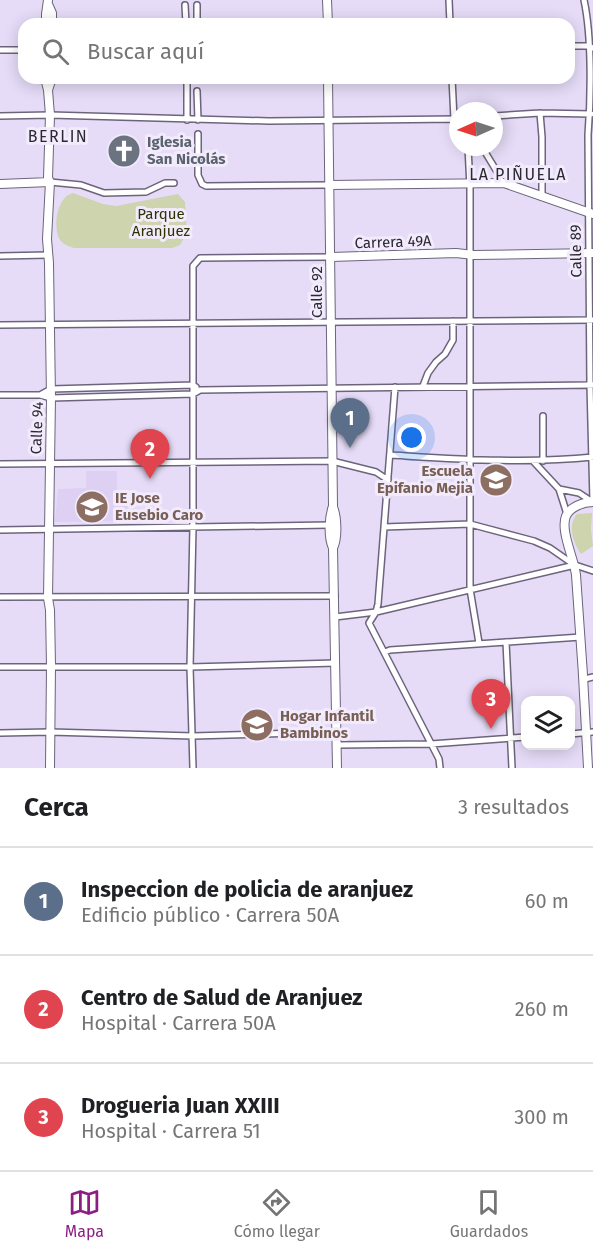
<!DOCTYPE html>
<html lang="es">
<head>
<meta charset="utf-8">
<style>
  :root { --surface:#fff; --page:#f6f6f6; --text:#202124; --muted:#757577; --line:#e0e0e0; --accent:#8b1e83 }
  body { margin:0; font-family:"Fira Sans",sans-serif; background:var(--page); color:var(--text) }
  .controls { position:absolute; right:18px; bottom:18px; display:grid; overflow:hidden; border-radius:12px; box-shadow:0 3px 15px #0003 }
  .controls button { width:54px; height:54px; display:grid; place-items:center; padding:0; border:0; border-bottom:2px solid var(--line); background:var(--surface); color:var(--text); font:30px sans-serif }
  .compass { position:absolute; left:449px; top:102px; width:54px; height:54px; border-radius:50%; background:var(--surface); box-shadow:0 3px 15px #0003; rotate:267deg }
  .you { position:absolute; left:412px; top:438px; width:21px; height:21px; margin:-15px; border:4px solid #fff; border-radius:50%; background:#1a73e8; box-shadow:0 0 0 9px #1a73e833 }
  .badge { display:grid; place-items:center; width:39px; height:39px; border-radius:50%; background:var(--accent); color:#fff; font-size:20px; font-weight:700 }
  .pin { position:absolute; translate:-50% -50px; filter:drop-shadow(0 2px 3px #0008) }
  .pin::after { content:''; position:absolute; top:32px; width:21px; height:18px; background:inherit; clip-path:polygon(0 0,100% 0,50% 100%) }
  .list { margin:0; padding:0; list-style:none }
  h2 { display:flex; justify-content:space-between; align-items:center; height:78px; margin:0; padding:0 24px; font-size:26px }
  h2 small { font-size:20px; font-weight:400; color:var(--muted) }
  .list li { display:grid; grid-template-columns:39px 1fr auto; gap:18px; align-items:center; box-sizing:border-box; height:108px; padding:0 24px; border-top:2px solid var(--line) }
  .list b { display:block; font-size:22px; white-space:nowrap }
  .list p { margin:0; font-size:20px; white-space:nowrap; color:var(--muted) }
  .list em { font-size:20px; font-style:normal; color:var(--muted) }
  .icon { flex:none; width:33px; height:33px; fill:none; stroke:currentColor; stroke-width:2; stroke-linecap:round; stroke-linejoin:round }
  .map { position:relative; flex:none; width:593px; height:768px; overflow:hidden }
  .search { position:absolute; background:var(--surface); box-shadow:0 3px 15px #0003; left:18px; right:18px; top:18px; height:66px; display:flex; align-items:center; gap:15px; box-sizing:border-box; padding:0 21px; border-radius:18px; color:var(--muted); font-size:22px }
  .sheet { height:402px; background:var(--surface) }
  nav { display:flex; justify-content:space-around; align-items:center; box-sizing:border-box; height:84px; border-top:2px solid var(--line); background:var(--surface); font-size:16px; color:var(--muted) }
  nav a { display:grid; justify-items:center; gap:3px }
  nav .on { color:var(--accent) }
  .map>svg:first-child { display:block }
  .built { fill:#ddd0f3 }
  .green { fill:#ced4ad }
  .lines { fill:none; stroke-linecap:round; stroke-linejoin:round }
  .street-casing { stroke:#6d647c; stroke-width:8 }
  .secondary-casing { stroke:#6d647c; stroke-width:10 }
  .street { stroke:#fff; stroke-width:5 }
  .secondary { stroke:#fff; stroke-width:8 }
  .labels { text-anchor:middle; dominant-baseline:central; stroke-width:6; stroke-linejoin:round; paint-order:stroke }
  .worship-label { font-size:15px; font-weight:bold; fill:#5b616d; stroke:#f1ebfc; text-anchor:start }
  .park-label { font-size:15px; fill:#2e3200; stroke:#f1ebfc }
  .street-label { font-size:15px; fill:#2c2833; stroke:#f1ebfc }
  .education-label { font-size:15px; font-weight:bold; fill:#785e54; stroke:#f1ebfc; text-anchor:start }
  .neighbourhood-label { font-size:16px; letter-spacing:1.5px; fill:#2c2833; stroke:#f1ebfc }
</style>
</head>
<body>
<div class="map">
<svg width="593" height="768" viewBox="0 0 593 768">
  <rect width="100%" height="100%" fill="#e6dcf8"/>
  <!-- built -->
  <path class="built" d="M 86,471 L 117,471 L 117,493 L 128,493 L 127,521 L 55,522 L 58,489 L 86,488 Z"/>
  <!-- green -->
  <path class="green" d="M 73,193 L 103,204 L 116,206 L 178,194 L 185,202 L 187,233 L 180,245 L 172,248 L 74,248 C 68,246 61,244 58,236 C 54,223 57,197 73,193 Z
    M 592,513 L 591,529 L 593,546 L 581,554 C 573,542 567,526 577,514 Z"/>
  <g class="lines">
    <defs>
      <path id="street" d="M 449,0 L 450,24
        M 584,0 C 592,37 591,98 588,135 L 590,385 L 593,502
        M 185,5 L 186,24
        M 197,5 L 197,24
        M 569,46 L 588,46 L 593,48
        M 0,50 L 24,50
        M 187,78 L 187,120
        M 452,78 L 454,119 L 458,123
        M 197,91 L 198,120
        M 540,113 L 542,137 L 542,197
        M 0,116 L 50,115 L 269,121 L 458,119
        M 494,116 L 540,113 L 591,114
        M 198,134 L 198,175 L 202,184 L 206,186 L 329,185
        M 468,147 L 470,187 L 470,589 L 479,643
        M 482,147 L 499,175 L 501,182
        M 50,182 L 81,185 L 104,193 L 146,192 L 165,183 L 174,183
        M 0,256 L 48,255
        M 0,325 L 593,320
        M 423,386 L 428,373 L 436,362 L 445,354 L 453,340 L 453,321
        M 395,387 L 378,604 L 376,612 L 369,623 L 439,759 L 440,768
        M 0,395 L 40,395 L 51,398 L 193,394 L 200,390 L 593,385
        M 40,395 L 51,389 L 193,385 L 196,387
        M 543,416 L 543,461
        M 391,455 C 458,459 526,464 593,457
        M 533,461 L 559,489 L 567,514
        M 0,464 L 332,461 L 376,472 L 388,480
        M 559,489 L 579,493 L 591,501
        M 384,527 L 470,524 L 534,541 L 550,548 L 573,564
        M 0,530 L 330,525
        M 0,597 L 335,596
        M 335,617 L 376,612 L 575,565 L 593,571
        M 506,642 L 512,768
        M 385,652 L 390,650 L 581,637
        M 0,667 L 190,667 L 336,663
        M 585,679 L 593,677
        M 0,733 L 50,732 L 193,736 L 337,732
        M 570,734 L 593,732
        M 337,745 L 431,744 L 526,737
        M 193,768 L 190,667 L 193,527 L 193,266 L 200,258 L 331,257"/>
      <path id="secondary" d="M 327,0 L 328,24
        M 48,4 L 52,13 L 52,24
        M 46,24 L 46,14 L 48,0
        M 45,78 L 48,90
        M 328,78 L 333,506 C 329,517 328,537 333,548 L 337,768
        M 0,184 L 50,182
        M 329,185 L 504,183 L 593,214
        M 331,257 L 456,253 L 474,255 L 593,253
        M 333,507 C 337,517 338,538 333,548
        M 50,768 L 51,666 L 50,610 L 48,598 L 51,398 L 49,263 L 47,239 L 50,182 L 48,178 L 50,115 L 48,90 L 52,78
        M 588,768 C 585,703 581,639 576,575 C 574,558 560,531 566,516 C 570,507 583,502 593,502"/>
    </defs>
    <!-- street casing -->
    <use href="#street" class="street-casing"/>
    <!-- secondary casing -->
    <use href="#secondary" class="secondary-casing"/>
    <!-- street -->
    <use href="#street" class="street"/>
    <!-- secondary -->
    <use href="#secondary" class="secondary"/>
  </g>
  <!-- icons -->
  <defs>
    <symbol id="church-disc" viewBox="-11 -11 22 22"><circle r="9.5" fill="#6b7280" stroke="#f1ebfc"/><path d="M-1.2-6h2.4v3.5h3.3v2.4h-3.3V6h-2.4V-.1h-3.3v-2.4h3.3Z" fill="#fff"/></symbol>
    <symbol id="school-disc" viewBox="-11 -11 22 22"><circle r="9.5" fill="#8d6e63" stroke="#f1ebfc"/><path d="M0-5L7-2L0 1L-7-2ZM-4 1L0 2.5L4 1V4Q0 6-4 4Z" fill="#fff"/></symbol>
  </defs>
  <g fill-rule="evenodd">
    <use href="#church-disc" x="105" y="132" width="38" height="38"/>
    <use href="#school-disc" x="477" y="461" width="38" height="38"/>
    <use href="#school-disc" x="73" y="488" width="38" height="38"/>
    <use href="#school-disc" x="238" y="706" width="38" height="38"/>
  </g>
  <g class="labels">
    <!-- worship labels -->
    <g class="worship-label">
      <text x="147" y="142">Iglesia<tspan x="147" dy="17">San Nicolás</tspan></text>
    </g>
    <!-- park labels -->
    <g class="park-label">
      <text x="161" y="214">Parque<tspan x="161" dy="17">Aranjuez</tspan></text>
    </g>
    <!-- street labels -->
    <g class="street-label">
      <text transform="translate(393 242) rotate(-2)">Carrera 49A</text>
      <text transform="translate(576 251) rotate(-91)">Calle 89</text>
      <text transform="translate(317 292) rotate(-90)">Calle 92</text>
      <text transform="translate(37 428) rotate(-88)">Calle 94</text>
    </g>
    <!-- education labels -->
    <g class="education-label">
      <text x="473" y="471" text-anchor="end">Escuela<tspan x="473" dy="17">Epifanio Mejia</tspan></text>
      <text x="115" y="498">IE Jose<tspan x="115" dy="17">Eusebio Caro</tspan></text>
      <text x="280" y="716">Hogar Infantil<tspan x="280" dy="17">Bambinos</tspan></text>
    </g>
    <!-- neighbourhood labels -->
    <g class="neighbourhood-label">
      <text x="58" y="136">BERLIN</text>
      <text x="518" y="174">LA PIÑUELA</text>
    </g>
  </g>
</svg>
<div class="controls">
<button><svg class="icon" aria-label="layers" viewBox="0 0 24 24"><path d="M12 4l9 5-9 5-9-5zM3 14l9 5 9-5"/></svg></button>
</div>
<svg class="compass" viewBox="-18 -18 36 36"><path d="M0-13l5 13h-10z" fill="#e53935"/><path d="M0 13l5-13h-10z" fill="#757577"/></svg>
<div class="you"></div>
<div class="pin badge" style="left:350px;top:448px;background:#5c6f8a">1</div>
<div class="pin badge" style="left:150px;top:479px;background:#e0444e">2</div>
<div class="pin badge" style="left:491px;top:729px;background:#e0444e">3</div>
<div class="search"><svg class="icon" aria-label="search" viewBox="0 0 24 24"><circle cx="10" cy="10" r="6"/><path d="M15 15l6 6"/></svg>Buscar aquí</div>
</div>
<section class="sheet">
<h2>Cerca<small>3 resultados</small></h2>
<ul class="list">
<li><span class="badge" style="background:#5c6f8a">1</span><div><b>Inspeccion de policia de aranjuez</b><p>Edificio público · Carrera 50A</p></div><em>60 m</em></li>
<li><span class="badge" style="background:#e0444e">2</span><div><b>Centro de Salud de Aranjuez</b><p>Hospital · Carrera 50A</p></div><em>260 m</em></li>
<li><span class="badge" style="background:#e0444e">3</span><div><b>Drogueria Juan XXIII</b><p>Hospital · Carrera 51</p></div><em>300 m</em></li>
</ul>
</section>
<nav>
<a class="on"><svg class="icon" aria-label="map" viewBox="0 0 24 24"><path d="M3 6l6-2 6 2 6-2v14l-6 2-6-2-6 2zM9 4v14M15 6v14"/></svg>Mapa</a>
<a><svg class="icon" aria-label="directions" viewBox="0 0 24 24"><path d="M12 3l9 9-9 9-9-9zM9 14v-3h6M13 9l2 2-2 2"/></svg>Cómo llegar</a>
<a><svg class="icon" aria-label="saved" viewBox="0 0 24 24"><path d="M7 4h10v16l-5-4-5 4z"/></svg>Guardados</a>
</nav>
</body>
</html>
